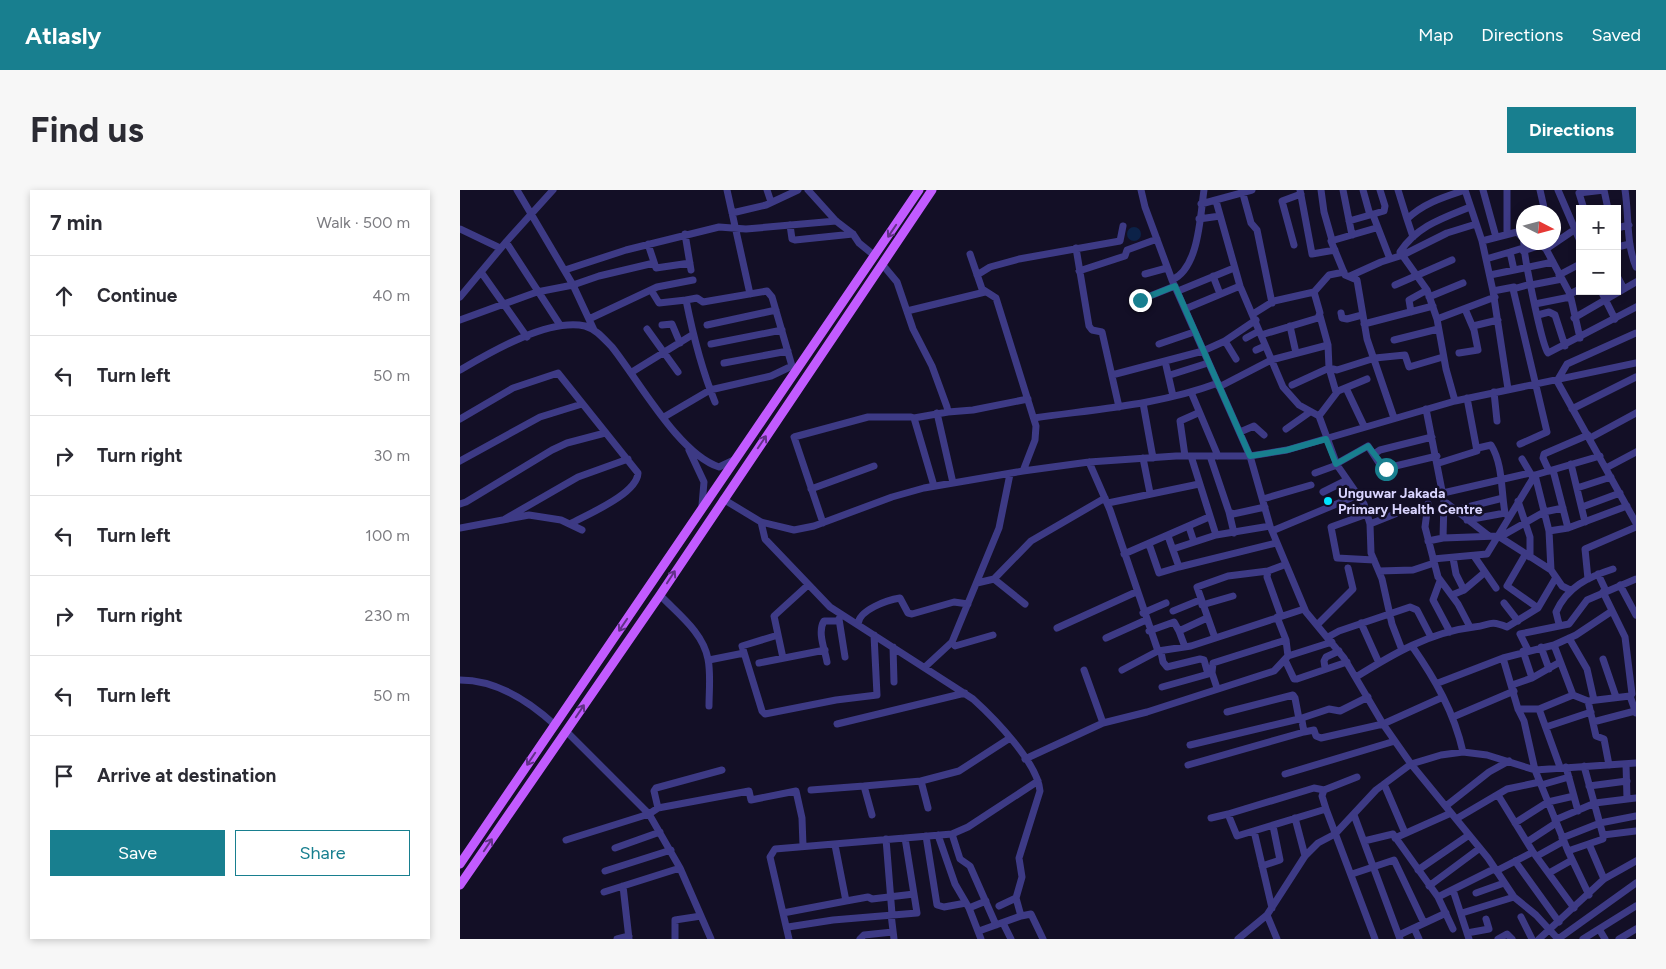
<!DOCTYPE html>
<html lang="en">
<head>
<meta charset="utf-8">
<style>
  :root { --surface:#fff; --page:#f7f7f7; --text:#2b2b33; --muted:#7c7c81; --line:#e1e1e2; --accent:#187f8f }
  body { margin:0; font-family:Figtree,sans-serif; background:var(--page); color:var(--text) }
  .controls { position:absolute; right:15px; top:15px; display:grid; overflow:hidden; border-radius:0px; box-shadow:0 2px 8px #0003 }
  .controls button { width:45px; height:45px; display:grid; place-items:center; padding:0; border:0; border-bottom:1px solid var(--line); background:var(--surface); color:var(--text); font:25px sans-serif }
  .compass { position:absolute; left:1056px; top:15px; width:45px; height:45px; border-radius:50%; background:var(--surface); box-shadow:0 2px 8px #0003; rotate:96deg }
  .stop { position:absolute; width:15px; height:15px; margin:-11px; border:4px solid #187f8f; border-radius:50%; background:#fff }
  .stop.end { background:#187f8f; border-color:#fff; box-shadow:0 1px 5px #0008 }
  .list { margin:0; padding:0; list-style:none }
  h2 { display:flex; justify-content:space-between; align-items:center; height:65px; margin:0; padding:0 20px; font-size:21px }
  h2 small { font-size:16px; font-weight:400; color:var(--muted) }
  .list li { display:grid; grid-template-columns:32px 1fr auto; gap:15px; align-items:center; box-sizing:border-box; height:80px; padding:0 20px; border-top:1px solid var(--line) }
  .list b { display:block; font-size:19px; white-space:nowrap }
  .list em { font-size:16px; font-style:normal; color:var(--muted) }
  .actions { display:flex; gap:10px; padding:15px 20px }
  .actions a { flex:1; padding:11px 0; border:1px solid var(--accent); border-radius:0px; text-align:center; font-size:18px; color:var(--accent) }
  .actions .main { background:var(--accent); color:#fff }
  .icon { flex:none; width:28px; height:28px; fill:none; stroke:currentColor; stroke-width:2; stroke-linecap:round; stroke-linejoin:round }
  .map { position:relative; flex:none; width:1176px; height:749px; overflow:hidden; border-radius:0px }
  header { display:flex; align-items:center; gap:30px; box-sizing:border-box; height:70px; padding:0 25px; background:var(--accent); color:#fff }
  header strong { font-size:24px }
  nav { display:flex; gap:28px; margin-inline-start:auto; font-size:18px }
  .intro { display:flex; align-items:center; justify-content:space-between; box-sizing:border-box; height:120px; padding:0 30px }
  h1 { margin:0; font-size:35px }
  .button { padding:12px 22px; border-radius:0px; background:var(--accent); color:#fff; font-size:18px; font-weight:700 }
  main { display:flex; gap:30px; padding:0 30px }
  aside { flex:1; background:var(--surface); border-radius:0px; box-shadow:0 2px 8px #0003 }
  .map>svg:first-child { display:block }
  .water { fill:#0c2248 }
  .lines { fill:none; stroke-linecap:round; stroke-linejoin:round }
  .minor { stroke:#3d3a85; stroke-width:7 }
  .major { stroke:#c25bff; stroke-width:9 }
  .oneway { stroke:#623188 }
  .route { stroke:#187f8f; stroke-width:6 }
  .poi-dot { fill:#00e5ff; stroke:#130f26; stroke-width:2 }
  .labels { text-anchor:middle; dominant-baseline:central; stroke-width:5; stroke-linejoin:round; paint-order:stroke }
  .poi-label { font-size:14px; font-weight:bold; fill:#d9d4ff; stroke:#130f26; text-anchor:start }
</style>
</head>
<body>
<header>
<strong>Atlasly</strong>
<nav><a>Map</a><a>Directions</a><a>Saved</a></nav>
</header>
<div class="intro"><h1>Find us</h1><a class="button">Directions</a></div>
<main>
<aside>
<h2>7 min<small>Walk · 500 m</small></h2>
<ul class="list">
<li><svg class="icon" aria-label="ahead" viewBox="0 0 24 24"><path d="M12 20V5M6 11l6-6 6 6"/></svg><div><b>Continue</b></div><em>40 m</em></li>
<li><svg class="icon" aria-label="left" viewBox="0 0 24 24"><path d="M17 20v-9H6M10 6l-5 5 5 5"/></svg><div><b>Turn left</b></div><em>50 m</em></li>
<li><svg class="icon" aria-label="right" viewBox="0 0 24 24"><path d="M7 20v-9h11M14 6l5 5-5 5"/></svg><div><b>Turn right</b></div><em>30 m</em></li>
<li><svg class="icon" aria-label="left" viewBox="0 0 24 24"><path d="M17 20v-9H6M10 6l-5 5 5 5"/></svg><div><b>Turn left</b></div><em>100 m</em></li>
<li><svg class="icon" aria-label="right" viewBox="0 0 24 24"><path d="M7 20v-9h11M14 6l5 5-5 5"/></svg><div><b>Turn right</b></div><em>230 m</em></li>
<li><svg class="icon" aria-label="left" viewBox="0 0 24 24"><path d="M17 20v-9H6M10 6l-5 5 5 5"/></svg><div><b>Turn left</b></div><em>50 m</em></li>
<li><svg class="icon" aria-label="arrive" viewBox="0 0 24 24"><path d="M6 21V4h12l-3 4 3 4H6"/></svg><div><b>Arrive at destination</b></div></li>
</ul>
<div class="actions"><a class="main">Save</a><a>Share</a></div>
</aside>
<div class="map">
<svg width="1176" height="749" viewBox="0 0 1176 749">
  <rect width="100%" height="100%" fill="#130f26"/>
  <!-- water -->
  <path class="water" d="M667 44a7 7 0 1 1 14 0a7 7 0 1 1-14 0Z"/>
  <g class="lines">
    <!-- minor -->
    <path class="minor" d="M 57,0 L 113,95 L 134,140
      M 267,0 L 290,104
      M 307,0 L 311,12
      M 348,0 L 376,31 L 393,44 L 399,53 L 415,66
      M 681,0 L 685,17 L 712,90 L 790,266 L 810,336 L 846,422 L 884,468 L 923,534 L 951,574 L 1028,668 L 1054,707 L 1076,725 L 1098,749
      M 840,0 L 852,64 L 875,60
      M 861,0 L 864,22 L 872,50
      M 883,0 L 892,45
      M 903,0 L 910,25
      M 938,0 L 947,29
      M 1023,0 L 1036,47
      M 1080,0 L 1085,22
      M 1098,0 L 1120,51
      M 1144,0 L 1148,19
      M 1165,0 C 1169,25 1166,53 1176,77
      M 783,4 L 791,33 L 797,40 L 812,113
      M 756,11 L 780,96 L 823,197 L 839,215 L 859,226
      M 741,14 L 792,0
      M 1124,19 L 1119,3 L 1144,0
      M 272,23 L 306,15 L 338,0
      M 913,25 L 930,69
      M 739,29 L 760,26
      M 889,31 L 924,21 L 925,16 L 920,0
      M 330,35 L 332,49 L 335,50 L 393,44
      M 916,38 L 871,51 L 885,85 L 897,90 L 907,149 L 934,228
      M 1157,38 L 1169,35
      M 0,39 L 40,58
      M 225,44 L 231,80
      M 1047,44 L 1047,0
      M 953,47 L 947,29 C 964,13 984,7 1005,0 L 1022,51 L 1033,101 L 1048,199
      M 1064,47 C 1061,57 1082,155 1088,163 L 1176,117
      M 1022,51 L 1057,42 L 1063,48
      M 46,52 L 100,135
      M 188,54 L 196,78 L 230,73
      M 834,55 L 822,11 L 841,4
      M 1157,57 L 1170,54
      M 616,58 L 629,136 L 632,140 L 642,142 L 659,217
      M 1086,59 L 1114,40
      M 1063,61 L 1081,55 L 1086,59 L 1110,104 L 1120,148
      M 510,64 L 522,99 L 536,108 L 576,236 L 575,250 L 563,281
      M 1026,69 L 1050,62
      M 422,74 L 437,92 L 453,139 L 472,176 L 487,217 L 488,222 L 454,228
      M 105,80 L 166,60 L 259,37 L 286,39 L 376,31
      M 1054,80 L 1050,62 L 1063,58
      M 619,81 L 665,66 L 667,60 L 697,49
      M 21,82 L 67,147
      M 685,84 L 707,78
      M 517,85 L 530,77 L 559,69 L 660,51 L 663,36
      M 1030,85 L 1093,72
      M 1099,85 L 1120,74
      M 753,86 L 760,104
      M 890,86 L 921,72 L 943,65 L 987,43 L 1016,34
      M 1157,86 L 1164,99
      M 712,90 C 739,78 740,27 744,0
      M 935,95 L 992,70
      M 1071,95 L 1102,89
      M 191,100 L 199,113 L 226,110
      M 718,101 L 774,78
      M 1033,101 L 1054,97
      M 1141,101 L 1155,129
      M 1110,104 L 1120,99
      M 0,107 L 46,52 L 93,0
      M 969,107 L 1003,93
      M 680,110 L 715,96
      M 1075,114 L 1110,107
      M 725,119 L 780,96
      M 447,121 L 525,102
      M 951,122 L 949,110 L 967,100
      M 881,123 L 882,128 L 887,129 L 902,125
      M 793,124 L 814,111 L 854,102 L 869,85 L 884,82
      M 1078,125 L 1089,122 L 1095,125 L 1105,156
      M 860,126 L 868,155
      M 1114,128 L 1176,92
      M 129,129 L 197,97 L 233,90
      M 977,129 L 1035,107
      M 0,130 L 77,102 L 113,95 L 139,86 L 194,73
      M 904,134 L 973,116
      M 202,135 L 212,134 L 220,153
      M 247,135 L 316,120
      M 830,136 L 836,163
      M 1013,136 L 1038,130
      M 187,139 L 218,182
      M 1176,143 L 1107,174 L 1097,191 L 1176,333
      M 801,145 L 858,128 L 860,123 L 854,102
      M 786,148 L 799,141
      M 934,150 L 978,139
      M 765,151 L 776,169
      M 251,154 L 322,140
      M 699,154 L 734,142
      M 796,160 L 805,156
      M 999,163 L 1018,160 L 1014,140 L 1005,119
      M 705,171 L 713,206
      M 264,173 L 328,161
      M 0,180 C 31,162 88,128 125,136 C 136,139 144,149 152,157 C 179,191 219,264 259,277 L 274,270
      M 172,182 L 232,145
      M 652,185 L 743,161 L 765,151 L 796,130
      M 710,185 L 748,173
      M 907,189 L 878,201 L 859,226 L 877,275 L 904,314 L 910,334 L 911,363 L 922,389 L 932,434 L 942,460
      M 832,195 L 869,178 L 876,202
      M 759,197 L 811,170 L 868,155 L 869,178 L 877,180 L 915,168 L 945,165 L 949,177 L 983,167
      M 886,198 L 904,236
      M 731,202 L 758,266
      M 1034,202 L 1037,231
      M 995,211 L 986,179 L 977,129 L 967,100 L 940,62 C 957,36 983,28 1010,17
      M 683,213 L 693,268
      M 966,219 L 984,311 L 983,348
      M 1112,219 L 1176,187
      M 488,222 L 513,220 L 568,209
      M 477,223 L 493,293
      M 204,227 L 250,200 L 311,186 L 332,176 L 312,107 L 307,101 L 243,112 L 237,108 L 226,110 C 233,145 241,178 255,212
      M 574,228 C 636,219 699,215 758,193
      M 0,229 L 53,198 L 98,183 L 178,283 C 177,304 128,324 110,334
      M 826,239 L 850,222
      M 780,242 L 794,236 L 804,245
      M 1130,248 L 1176,223
      M 1060,254 L 1087,242 L 1053,99 L 1071,94
      M 1018,258 L 1031,255 C 1043,274 1041,301 1045,323
      M 229,260 L 244,292 L 242,315
      M 914,264 L 920,260 L 972,247
      M 725,266 L 720,231 L 738,223
      M 731,266 L 756,345
      M 750,266 L 769,322 L 773,324 L 805,317
      M 683,268 L 690,303
      M 1062,269 L 1072,286
      M 0,271 L 80,227 L 122,214
      M 629,272 L 650,320 L 698,461
      M 979,273 L 1017,261 L 1007,208
      M 876,274 L 908,256 L 923,279 L 977,266
      M 1111,274 L 1125,332
      M 1146,278 L 1176,262
      M 1093,280 L 1108,338
      M 1089,281 L 1083,268 L 1084,264 L 1128,245
      M 855,283 L 877,275
      M 1075,285 L 1089,341 L 1091,380 L 1102,396 L 1110,400
      M 1117,298 L 1151,287
      M 351,299 L 414,276
      M 863,302 L 887,290
      M 983,303 L 1070,283
      M 263,309 L 301,332 L 334,340 L 354,336 L 432,307 L 464,298 L 563,281 L 629,272 L 716,266 L 790,266 L 827,260 L 995,211 L 1176,173
      M 803,309 L 851,295
      M 984,311 L 1029,346
      M 1058,311 L 1070,347 L 1070,367
      M 648,313 L 739,294
      M 0,314 L 6,312 L 92,260 L 107,253 L 145,243
      M 968,314 L 965,337 L 978,387 L 998,414 L 1010,437
      M 1122,317 L 1160,303
      M 996,320 L 1043,308
      M 769,322 L 774,343
      M 907,324 L 871,337 L 877,368 L 914,370
      M 45,329 L 118,287 L 168,269
      M 1007,330 L 1045,323 L 1048,326
      M 301,332 L 305,349 L 370,417 L 513,509 C 534,528 578,573 580,601 L 559,668 L 562,687 L 556,708 L 561,726
      M 363,333 L 334,247 L 408,227 L 451,227 L 454,228 L 474,296
      M 910,334 L 935,324
      M 729,337 L 734,352
      M 0,338 L 69,325 L 101,330 L 122,340
      M 812,341 L 898,305
      M 1089,341 L 1108,338 L 1167,316
      M 708,346 L 719,377 L 816,353
      M 1040,347 L 1084,322 L 1103,318
      M 968,351 L 983,348 L 1038,346 L 1091,380
      M 689,354 L 699,383 L 719,377
      M 713,359 L 756,345 L 810,336
      M 664,364 L 749,327
      M 1065,365 L 1047,396 L 1078,418
      M 1014,366 L 1036,398
      M 993,368 L 996,384 L 1004,400
      M 973,369 L 1027,364 L 1075,285 L 1140,266
      M 919,381 L 953,380 L 974,373
      M 1138,384 L 1146,401
      M 534,389 L 565,414
      M 1128,389 L 1125,359 L 1176,337
      M 980,391 L 973,410 L 990,442
      M 517,393 L 534,389 L 571,351 L 645,308
      M 1160,395 L 1176,425
      M 1143,402 L 1165,447 L 1172,504 L 1170,506 L 1176,523
      M 200,405 C 218,424 243,442 248,469 C 251,484 249,501 249,516
      M 992,405 L 1004,400 L 1024,383
      M 1044,413 L 1058,431
      M 742,415 L 773,406
      M 713,421 L 740,410
      M 683,423 L 706,413
      M 821,426 L 807,387 L 808,381 L 824,375
      M 379,429 L 385,467
      M 901,433 L 919,473
      M 398,434 C 399,420 427,410 440,408 L 448,423 L 452,424 L 494,412 L 508,414
      M 1099,434 L 1096,422 C 1107,397 1128,387 1153,379
      M 857,435 L 893,399 L 888,378
      M 597,438 L 676,402
      M 689,441 L 714,432 L 719,441
      M 318,445 L 282,456 L 302,521 L 305,524 L 376,510 L 417,505 L 414,445
      M 533,445 L 495,456 L 492,452 L 539,338 L 550,284
      M 868,447 L 879,441 L 950,417 L 957,420 L 971,447
      M 646,448 L 686,430
      M 755,448 L 737,397 L 768,386 L 808,381
      M 1109,448 L 1127,479 L 1134,510
      M 1094,455 L 1113,505
      M 952,456 C 975,489 994,522 1003,562
      M 433,457 L 434,492
      M 725,457 L 719,441 L 747,428
      M 1081,457 L 1089,479
      M 1068,460 L 1060,444 L 1109,434 L 1127,410 L 1176,389
      M 701,462 L 703,472 L 707,477 L 740,469 L 744,470 L 748,484
      M 828,466 L 872,452
      M 323,468 L 314,426 L 348,395
      M 1043,468 L 1058,519 L 1064,531 L 1075,580 L 1108,661 L 1129,705
      M 1143,469 L 1156,507
      M 249,470 L 284,463
      M 825,470 L 834,489 L 837,489 L 887,472
      M 367,472 C 365,460 357,442 364,431 L 378,431
      M 299,473 L 365,460
      M 465,477 L 492,452
      M 865,478 L 864,471 L 866,467 L 879,461
      M 624,480 L 643,533
      M 662,480 L 698,461 L 731,456 L 844,419
      M 896,487 C 933,464 970,442 1014,437 C 1031,436 1027,429 1047,437 L 1078,418 L 1095,389
      M 1072,488 L 1100,472
      M 0,490 C 36,490 69,511 95,535
      M 978,493 L 1043,468 L 1094,455 L 1116,445 L 1152,421
      M 1052,495 L 1072,488 L 1063,461
      M 702,497 L 752,483
      M 757,498 L 752,483 L 753,473 L 826,450
      M 1128,511 L 1136,546 L 1144,549 L 1149,575
      M 1058,519 L 1079,519 L 1113,505 L 1128,511 L 1170,506
      M 1079,519 L 1100,577
      M 767,522 L 833,505 L 835,508 L 839,529 L 869,519 L 880,521 L 908,507
      M 993,527 L 1054,501
      M 1133,532 L 1175,521
      M 377,534 L 505,503
      M 1086,537 L 1131,522
      M 106,541 L 189,624 L 220,678 L 251,749
      M 730,555 L 839,529 L 842,531 L 844,542
      M 565,569 L 643,533 L 687,522 L 814,481 L 828,466 L 826,450 L 817,427
      M 1166,574 L 1167,609
      M 728,575 L 844,542 L 854,540 L 856,546 L 861,548 L 923,534 L 983,507
      M 1124,576 L 1143,645
      M 1106,577 L 1118,621
      M 825,584 L 935,551
      M 924,594 L 945,643
      M 1081,595 L 1109,587
      M 1129,596 L 1167,591
      M 351,600 L 404,596
      M 864,600 L 862,606 L 866,619
      M 1038,605 L 1073,662 L 1114,718
      M 986,616 L 1029,582 L 1049,571
      M 198,618 L 194,601 L 196,598 L 262,580
      M 468,618 L 461,591 L 499,581 L 550,548
      M 768,624 L 854,598 L 864,600 L 897,587
      M 412,625 L 404,596 L 461,591
      M 894,625 L 940,749
      M 751,628 L 768,624 L 777,646 L 866,619 L 915,749
      M 835,628 L 845,666
      M 996,629 L 1047,599 L 1080,592
      M 1095,630 L 1135,613 L 1176,608
      M 1055,633 L 1088,612 L 1114,606
      M 794,641 L 812,718
      M 492,644 L 500,669 L 510,676 L 536,735
      M 478,645 L 495,694 L 509,718 L 521,749
      M 466,646 L 477,715 L 484,717 L 506,713
      M 935,648 L 991,623
      M 1102,648 L 1140,633 L 1176,626
      M 426,649 L 432,724
      M 106,650 L 189,624 L 198,618 L 289,601 L 291,610 L 336,601 L 342,628 L 343,656
      M 904,651 L 933,644 L 978,707 L 993,739
      M 1067,652 L 1096,633
      M 1129,654 L 1144,689
      M 155,658 L 200,642
      M 1108,661 L 1143,649 L 1143,645 L 1176,641
      M 1077,666 L 1104,651
      M 1055,671 L 1099,732
      M 802,676 L 820,670 L 813,636
      M 958,680 L 1009,645
      M 145,681 L 211,660
      M 1036,681 L 1073,662
      M 1089,683 L 1112,670
      M 892,684 L 934,670 L 964,733
      M 163,696 L 169,749
      M 969,696 L 1020,658
      M 993,700 L 1009,749
      M 144,702 L 220,678
      M 1016,703 L 1044,693
      M 978,707 L 1034,679
      M 386,711 L 408,707 L 412,709 L 454,704
      M 539,716 L 556,708
      M 509,718 L 526,711
      M 323,723 L 386,711 L 375,655
      M 1002,723 L 1054,707
      M 431,724 L 434,749
      M 807,725 L 817,749
      M 1061,727 L 1072,749
      M 543,733 L 551,749
      M 328,737 L 373,730 L 457,723 L 445,648
      M 954,738 L 959,749
      M 1139,739 L 1145,749
      M 519,741 L 561,726 L 571,724 L 583,749
      M 1007,743 L 1029,739 L 1026,729
      M 939,745 L 986,723
      M 157,749 L 169,746
      M 215,749 L 215,730 L 241,726
      M 329,749 L 310,667 L 315,659 L 492,644 L 508,637 L 578,591
      M 400,749 L 404,745 L 433,742
      M 778,749 L 807,725 L 845,666 L 858,653 L 875,644 L 916,600 L 951,574 L 981,565 L 1003,562 L 1027,565 L 1075,580 L 1176,573
      M 1038,749 L 1047,744 L 1052,749
      M 1079,749 L 1144,689 L 1176,671
      M 1098,749 L 1176,693
      M 1123,749 L 1176,716
      M 1159,749 L 1176,739"/>
    <!-- major -->
    <path class="major" d="M 0,674 L 459,0
      M 0,695 L 200,405 L 472,0"/>
  </g>
  <!-- one-way arrows -->
  <defs><path id="oneway-shaft" d="M-6 0H5M1.5-3L5.5 0L1.5 3" fill="none" stroke-width="1.6" stroke-linecap="round" stroke-linejoin="round" transform="scale(1.25)"/></defs>
  <g class="oneway">
    <use href="#oneway-shaft" transform="translate(432 41) rotate(124)"/>
    <use href="#oneway-shaft" transform="translate(302 252) rotate(-56)"/>
    <use href="#oneway-shaft" transform="translate(211 387) rotate(-57)"/>
    <use href="#oneway-shaft" transform="translate(163 435) rotate(124)"/>
    <use href="#oneway-shaft" transform="translate(120 521) rotate(-56)"/>
    <use href="#oneway-shaft" transform="translate(71 569) rotate(124)"/>
    <use href="#oneway-shaft" transform="translate(28 655) rotate(-56)"/>
  </g>
  <g class="lines">
    <!-- route -->
    <path class="route" d="M 680,110 L 715,96 L 790,266 L 827,260 L 866,249 L 876,274 L 908,256 L 926,279"/>
  </g>
  <!-- markers -->
  <circle class="poi-dot" cx="868" cy="311" r="5"/>
  <g class="labels">
    <!-- poi labels -->
    <g class="poi-label">
      <text x="878" y="303">Unguwar Jakada<tspan x="878" dy="16">Primary Health Centre</tspan></text>
    </g>
  </g>
</svg>
<div class="controls">
<button>+</button>
<button>−</button>
</div>
<svg class="compass" viewBox="-18 -18 36 36"><path d="M0-13l5 13h-10z" fill="#e53935"/><path d="M0 13l5-13h-10z" fill="#7c7c81"/></svg>
<div class="stop" style="left:926px;top:279px"></div>
<div class="stop end" style="left:680px;top:110px"></div>
</div>
</main>
</body>
</html>
